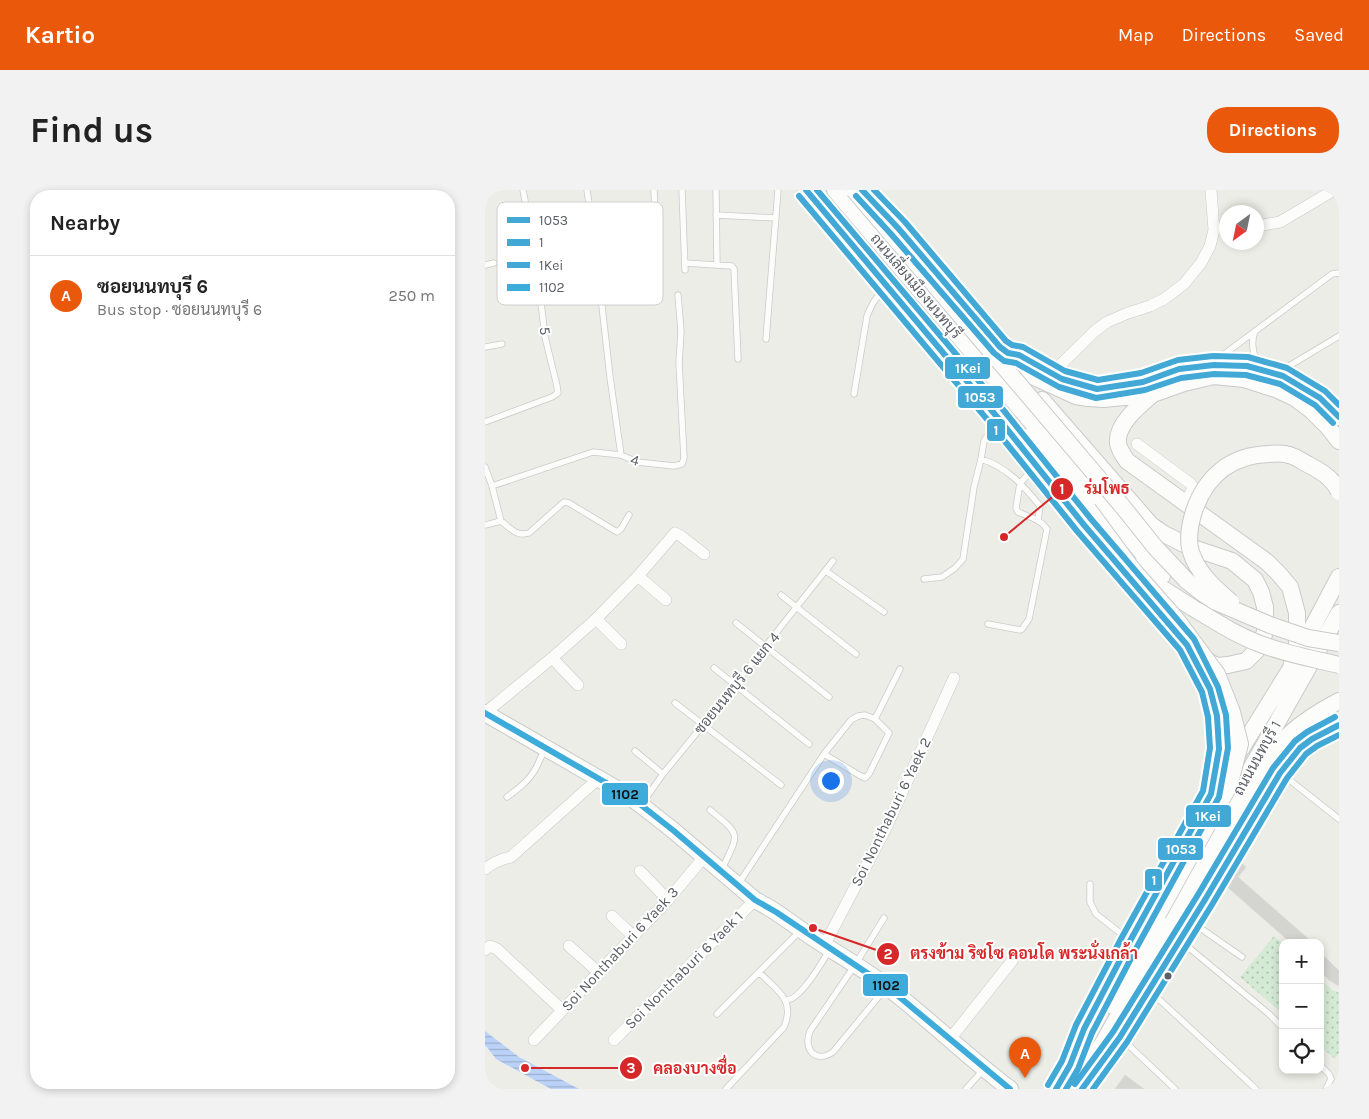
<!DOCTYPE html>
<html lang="en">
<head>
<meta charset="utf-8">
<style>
  :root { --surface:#fff; --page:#f2f2f2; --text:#222; --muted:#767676; --line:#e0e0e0; --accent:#ea580c }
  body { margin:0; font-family:Karla,Sarabun,sans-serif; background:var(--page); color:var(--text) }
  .controls { position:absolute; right:15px; bottom:15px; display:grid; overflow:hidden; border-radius:10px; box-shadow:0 2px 8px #0003 }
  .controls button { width:45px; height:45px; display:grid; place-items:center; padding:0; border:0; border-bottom:1px solid var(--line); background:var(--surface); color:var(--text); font:25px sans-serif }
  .compass { position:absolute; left:734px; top:15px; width:45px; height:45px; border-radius:50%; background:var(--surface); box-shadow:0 2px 8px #0003; rotate:213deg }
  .you { position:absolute; left:345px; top:590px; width:18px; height:18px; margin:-12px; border:4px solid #fff; border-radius:50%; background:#1a73e8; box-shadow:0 0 0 8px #1a73e833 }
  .badge { display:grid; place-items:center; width:32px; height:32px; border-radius:50%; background:var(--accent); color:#fff; font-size:16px; font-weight:700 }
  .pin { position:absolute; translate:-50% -41px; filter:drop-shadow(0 1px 2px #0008) }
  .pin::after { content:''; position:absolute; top:26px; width:18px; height:15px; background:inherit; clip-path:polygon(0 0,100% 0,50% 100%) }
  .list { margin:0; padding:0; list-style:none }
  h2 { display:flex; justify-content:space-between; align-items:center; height:65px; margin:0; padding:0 20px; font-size:21px }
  h2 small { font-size:16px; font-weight:400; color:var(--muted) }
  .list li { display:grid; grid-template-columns:32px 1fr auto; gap:15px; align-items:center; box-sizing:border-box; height:80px; padding:0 20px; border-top:1px solid var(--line) }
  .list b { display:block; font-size:19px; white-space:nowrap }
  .list p { margin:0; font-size:16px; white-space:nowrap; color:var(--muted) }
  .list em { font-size:16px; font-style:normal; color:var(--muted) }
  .icon { flex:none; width:28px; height:28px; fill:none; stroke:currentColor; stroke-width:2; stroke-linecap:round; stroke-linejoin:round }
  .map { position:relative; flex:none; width:854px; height:899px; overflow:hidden; border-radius:20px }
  header { display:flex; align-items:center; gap:30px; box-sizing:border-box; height:70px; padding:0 25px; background:var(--accent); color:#fff }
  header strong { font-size:24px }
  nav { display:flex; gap:28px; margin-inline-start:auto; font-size:18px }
  .intro { display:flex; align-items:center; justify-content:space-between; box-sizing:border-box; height:120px; padding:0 30px }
  h1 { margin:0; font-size:35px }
  .button { padding:12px 22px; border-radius:20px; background:var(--accent); color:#fff; font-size:18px; font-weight:700 }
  main { display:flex; gap:30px; padding:0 30px }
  aside { flex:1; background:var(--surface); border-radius:20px; box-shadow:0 2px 8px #0003 }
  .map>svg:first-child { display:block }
  .grass { fill:url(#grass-dots) }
  .water { fill:url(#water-rules) }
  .building { fill:#d4d4d1; stroke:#dcdcd6 }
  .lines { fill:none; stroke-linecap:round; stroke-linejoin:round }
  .lane-casing { stroke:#c9cbc9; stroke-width:7 }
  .street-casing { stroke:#c9cbc9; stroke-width:12 }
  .secondary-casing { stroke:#c9cac9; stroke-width:18 }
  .lane { stroke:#fcfcfb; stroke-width:5.5 }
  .street { stroke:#fcfcfb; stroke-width:11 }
  .secondary { stroke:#fcfcfb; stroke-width:16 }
  .secondary-bridge-casing { stroke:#c9cac9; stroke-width:18; stroke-linecap:butt }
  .secondary-bridge { stroke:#fcfcfb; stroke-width:16 }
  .bus-1-casing { stroke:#fff; stroke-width:10 }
  .bus-2-casing { stroke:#fff; stroke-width:10 }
  .bus-3-casing { stroke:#fff; stroke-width:10 }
  .bus-4-casing { stroke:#fff; stroke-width:10 }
  .bus-1 { stroke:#42a9d6; stroke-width:6 }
  .bus-2 { stroke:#42a9d6; stroke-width:6 }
  .bus-3 { stroke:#42a9d6; stroke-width:6 }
  .bus-4 { stroke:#3dacda; stroke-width:6 }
  .bus-dot { fill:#5c5f65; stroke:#fff; stroke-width:2 }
  .labels { text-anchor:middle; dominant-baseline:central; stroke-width:4; stroke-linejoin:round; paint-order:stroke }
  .street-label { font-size:15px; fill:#5c5f65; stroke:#fff }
  .key { fill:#fff; stroke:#cecfd1; stroke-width:1 }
  .key-label { font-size:14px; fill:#5c5f65 }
  .leader { fill:none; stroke:#d62828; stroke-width:2 }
  .callout-dot { fill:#d62828; stroke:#fff; stroke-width:2 }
  .mark-label { font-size:15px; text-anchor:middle; font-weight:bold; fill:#fff }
  .callout-label { font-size:16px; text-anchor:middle; font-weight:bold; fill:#d62828; stroke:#fff; stroke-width:4; stroke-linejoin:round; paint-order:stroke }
  .line-badge { stroke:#fff; stroke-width:2 }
  .badge-label { font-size:14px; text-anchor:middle; font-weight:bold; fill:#fff }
  .pale-badge-label { font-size:14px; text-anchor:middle; font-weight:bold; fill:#111 }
</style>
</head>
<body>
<header>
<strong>Kartio</strong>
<nav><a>Map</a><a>Directions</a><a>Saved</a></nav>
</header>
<div class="intro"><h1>Find us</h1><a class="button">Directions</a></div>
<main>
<aside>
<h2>Nearby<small></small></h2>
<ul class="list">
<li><span class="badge">A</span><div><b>ซอยนนทบุรี 6</b><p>Bus stop · ซอยนนทบุรี 6</p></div><em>250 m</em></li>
</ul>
</aside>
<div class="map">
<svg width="854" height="899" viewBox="0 0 854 899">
  <defs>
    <pattern id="grass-dots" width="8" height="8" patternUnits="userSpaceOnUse" patternTransform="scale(1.25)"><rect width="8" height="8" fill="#d4ead5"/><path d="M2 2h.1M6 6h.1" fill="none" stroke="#afc1b0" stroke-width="1.8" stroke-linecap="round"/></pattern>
    <pattern id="water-rules" width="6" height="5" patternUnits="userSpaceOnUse" patternTransform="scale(1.25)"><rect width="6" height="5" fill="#bbd2f8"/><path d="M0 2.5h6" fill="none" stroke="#9baecc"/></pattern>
  </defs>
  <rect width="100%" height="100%" fill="#edede7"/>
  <!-- grass -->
  <path class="grass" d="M 789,746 L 798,754 L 798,824 L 755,787 Z
    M 835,789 L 847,800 L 854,803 L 854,863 L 850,869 L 835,856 Z"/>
  <!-- water -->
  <path class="water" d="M 0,841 L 34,867 L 94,899 L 66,899 L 11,869 L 2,857 L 0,856 Z"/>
  <!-- building -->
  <path class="building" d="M 755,672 L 761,677 L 753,687 L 828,753 L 806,753 L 740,695 Z
    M 835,762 L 854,781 L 854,796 L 844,790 L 835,781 Z
    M 640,885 L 659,899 L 630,899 Z"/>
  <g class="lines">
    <defs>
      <path id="lane" d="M 102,0 L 110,54 L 125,187 L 136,265
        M 197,0 L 200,80
        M 231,0 L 232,75
        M 231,25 L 291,28
        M 110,54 L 164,52 L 169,50 L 171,46 L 169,0
        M 200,73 L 247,76 L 249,79 L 253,169
        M 0,75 L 9,73
        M 770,141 C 765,152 769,164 772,176
        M 281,149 L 293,0
        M 0,157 L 17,154
        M 731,172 L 738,165 L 847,84 L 854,83
        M 794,182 L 854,146
        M 369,204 L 382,126 C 387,114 391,106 401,98
        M 0,232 L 67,207 L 73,203 L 72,196 L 60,147 L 51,70 L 38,0
        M 496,269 C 522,277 539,296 555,316 L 553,330
        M 0,277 L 7,296 L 16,331
        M 7,296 L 108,262 L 136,265 L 152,272 L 189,276 L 197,274 L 199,268 L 194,173 L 196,141 L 193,105
        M 0,335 L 16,331 C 25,338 32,347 44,343 L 79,312 L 84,313 L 132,342 L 136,339 L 144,325
        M 341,381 L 399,422
        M 439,389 L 457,387 L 470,378 L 478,369 L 489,297 L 496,269 L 499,251 L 512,230
        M 296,405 L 371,464
        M 251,433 L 344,507
        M 503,434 L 535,440 L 537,439 L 544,429 L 562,339 C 555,329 544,327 533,322 L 531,318 L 535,293 L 550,277
        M 229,478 L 324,554
        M 190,513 L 296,595
        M 390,529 L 415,479
        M 150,561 L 178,584
        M 797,584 L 854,629
        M 22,607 C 33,599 44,591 51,578 C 54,572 56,566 60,560
        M 156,615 L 178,584 L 218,535 L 348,371
        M 225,620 C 257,646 254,643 237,679
        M 254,693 L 339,564 L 366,530 L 373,526 L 380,525 L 390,529 L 404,543 L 384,584 L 380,588 L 374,585 L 339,564
        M 605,694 L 605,712 L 611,724 L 643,749
        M 399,728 L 370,775 L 325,841 C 318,859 330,874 348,862 L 400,799
        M 708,733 L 757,767
        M 697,752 L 784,824 L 798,838
        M 666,802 L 771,899
        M 301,810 C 316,810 336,773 344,761
        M 232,824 L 315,741
        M 637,849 L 690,899
        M 835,875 L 844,884 L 846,889 L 841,899
        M 241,899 L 299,837 C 311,809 291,800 274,782
        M 481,899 L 499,879"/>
      <path id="street" d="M 772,36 L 795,32 L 849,0
        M 567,183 L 610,141 L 622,132 L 643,123 L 665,116 L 679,109 L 699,94 L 716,73 L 725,56 L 729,40 L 726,0
        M 652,254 L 706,294 L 708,298 L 700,314
        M 153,386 L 181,410
        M 111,429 L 136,454
        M 67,468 L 93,495
        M 0,523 L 67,468 L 111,429 L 153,386 L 190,343 L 196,346 L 219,364
        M 0,679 C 8,673 16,669 26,667 L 114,588
        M 155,681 L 183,710
        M 127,726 L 148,746
        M 84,756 L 113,782
        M 339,756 L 400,640 L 469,488
        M 0,760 L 5,756 L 12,759 L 77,820
        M 465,849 L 527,771
        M 49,850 L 183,710 L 219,667
        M 129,850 L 270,710"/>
      <path id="secondary" d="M 321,0 L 513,228 L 599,335 L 702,455 L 725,499 L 732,526 L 734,559 L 726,604 L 645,751 L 599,839 L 585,875 L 571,899
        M 350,0 L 677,386
        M 391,15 L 515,157 L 523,163 L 534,180 L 591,206 L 603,208 L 619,209 L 668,204 L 699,193 L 729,186 L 759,189 L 793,200 L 810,208 L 826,220 L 843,237 L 854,251
        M 523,163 L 534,165 L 577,189 L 612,199 L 658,192 L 694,179 L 729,175 L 762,176 L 798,186 L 835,208 L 854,227
        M 668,204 C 655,215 631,234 633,253 C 634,260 638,265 642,271 L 782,372 L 794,384 L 805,397 L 812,423 L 812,454 L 806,478
        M 557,210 L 666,335 L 679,344 L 705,357 L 747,371 L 770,390 L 776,402 L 780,417 L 780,442 L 773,459 L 761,471 L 743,475 L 731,476 L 718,468
        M 542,247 L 612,330
        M 653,376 L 675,397 L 708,418
        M 0,523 L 137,602 L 156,615 L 189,641 L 270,710 C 289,719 306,733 324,745 C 353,765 384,781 410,803 C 449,834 485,869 525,899
        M 751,567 L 806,478 L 854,387
        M 695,721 C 720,688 738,652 758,616 C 766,603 776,591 784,578 C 789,570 792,558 798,551 C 812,535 835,521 854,511
        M 625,815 L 673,724
        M 619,869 L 635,847 L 721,708 L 795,583 L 815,558 L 827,549 L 854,535
        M 592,899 L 631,830 L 676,747 L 699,697 L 854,423"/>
    </defs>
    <!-- lane casing -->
    <use href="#lane" class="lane-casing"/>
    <!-- street casing -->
    <use href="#street" class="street-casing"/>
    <!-- secondary casing -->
    <use href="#secondary" class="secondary-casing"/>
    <!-- lane -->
    <use href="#lane" class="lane"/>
    <!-- street -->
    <use href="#street" class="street"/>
    <!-- secondary -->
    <use href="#secondary" class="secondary"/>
    <defs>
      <path id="secondary-bridge" d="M 369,0 L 638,317 L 670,357 L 702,391 L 716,402 L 731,412 L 785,435 L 823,448 L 854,453
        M 603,319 L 648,380 L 692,430 L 732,484 L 747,522 L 755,554 L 744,596 L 673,724
        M 746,412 C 730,398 713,384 706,362 C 702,350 705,334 709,321 C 721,286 746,265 784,264 C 792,263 800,263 807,266 C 813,268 818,272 824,275 C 836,281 849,289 854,302
        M 708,418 C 731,432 753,446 778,455 C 802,464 829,469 854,475"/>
    </defs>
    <!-- secondary-bridge casing -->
    <use href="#secondary-bridge" class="secondary-bridge-casing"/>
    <!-- secondary-bridge -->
    <use href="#secondary-bridge" class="secondary-bridge"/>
    <defs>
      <path id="bus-1" d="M 321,0 L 513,228 L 599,335 L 702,455 L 725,499 L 732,526 L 734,559 L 726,604 L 645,751 L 599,839 L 585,875 L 571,899
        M 377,0 L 413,38 L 515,157 L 523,163 L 534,165 L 577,189 L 612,199 L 658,192 L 694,179 L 729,175 L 762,176 L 798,186 L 835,208 L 854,227
        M 597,899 L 635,847 L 721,708 L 795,583 L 815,558 L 827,549 L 854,535"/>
      <path id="bus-2" d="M 314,6 L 506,234 L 592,341 L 695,460 L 717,502 L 723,527 L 725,558 L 718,601 L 637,747 L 591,835 L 577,871 L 563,895
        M 371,6 L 406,44 L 509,163 L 519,171 L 531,173 L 574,197 L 611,208 L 660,200 L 696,188 L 729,184 L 761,185 L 795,194 L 830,215 L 848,233
        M 608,899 L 642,852 L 728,713 L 802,588 L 821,564 L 832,556 L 854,545"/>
      <path id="bus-3" d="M 332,0 L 520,222 L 606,329 L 709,449 L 733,497 L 741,525 L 743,558 L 734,607 L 653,755 L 607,843 L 593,879 L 581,899
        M 389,0 L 420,32 L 521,151 L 527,155 L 538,157 L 580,181 L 613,190 L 656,183 L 693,170 L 728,166 L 763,167 L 802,178 L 840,201 L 854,215
        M 590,894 L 628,842 L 714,703 L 788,578 L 810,551 L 822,542 L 850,527"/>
      <path id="bus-4" d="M 0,523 L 137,602 L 156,615 L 189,641 L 270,710 L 291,722 L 400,795 L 525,899"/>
    </defs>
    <!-- bus-1 casing -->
    <use href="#bus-1" class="bus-1-casing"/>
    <!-- bus-2 casing -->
    <use href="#bus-2" class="bus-2-casing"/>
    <!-- bus-3 casing -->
    <use href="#bus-3" class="bus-3-casing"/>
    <!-- bus-4 casing -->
    <use href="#bus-4" class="bus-4-casing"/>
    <!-- bus-1 -->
    <use href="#bus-1" class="bus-1"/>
    <!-- bus-2 -->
    <use href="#bus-2" class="bus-2"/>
    <!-- bus-3 -->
    <use href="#bus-3" class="bus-3"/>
    <!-- bus-4 -->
    <use href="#bus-4" class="bus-4"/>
  </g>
  <!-- markers -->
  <circle class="bus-dot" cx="683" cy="786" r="4.5"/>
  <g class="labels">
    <!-- street labels -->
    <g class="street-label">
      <text transform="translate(431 96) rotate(50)">ถนนเลี่ยงเมืองนนทบุรี</text>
      <text transform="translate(60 141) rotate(81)">5</text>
      <text transform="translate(150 270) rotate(16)">4</text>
      <text transform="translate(252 493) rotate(-51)">ซอยนนทบุรี 6 แยก 4</text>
      <text transform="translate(772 568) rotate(-61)">ถนนนนทบุรี 1</text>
      <text transform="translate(406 622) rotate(-64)">Soi Nonthaburi 6 Yaek 2</text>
      <text transform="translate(135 759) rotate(-47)">Soi Nonthaburi 6 Yaek 3</text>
      <text transform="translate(199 780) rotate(-45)">Soi Nonthaburi 6 Yaek 1</text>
    </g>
  </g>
  <!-- legend -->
  <rect x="12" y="12" width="166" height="103" rx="8" class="key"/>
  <rect x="22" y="27" width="23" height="6" fill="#42a9d6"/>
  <rect x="22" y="49" width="23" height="7" fill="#42a9d6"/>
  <rect x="22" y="72" width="23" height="6" fill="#42a9d6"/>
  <rect x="22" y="94" width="23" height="7" fill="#3dacda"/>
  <g class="key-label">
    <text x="54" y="35">1053</text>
    <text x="54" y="57">1</text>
    <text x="54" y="80">1Kei</text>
    <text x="54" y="102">1102</text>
  </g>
  <!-- callouts -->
  <path class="leader" d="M519 347L577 299M328 738L403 764M40 878L146 878"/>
  <g class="callout-dot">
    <circle cx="519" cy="347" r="5"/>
    <circle cx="328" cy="738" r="5"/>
    <circle cx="40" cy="878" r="5"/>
    <circle cx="577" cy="299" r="12"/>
    <circle cx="403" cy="764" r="12"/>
    <circle cx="146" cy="878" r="12"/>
  </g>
  <g class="mark-label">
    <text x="577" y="304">1</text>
    <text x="403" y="769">2</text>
    <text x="146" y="883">3</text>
  </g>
  <g class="callout-label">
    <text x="622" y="304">ร่มโพธ</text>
    <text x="539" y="769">ตรงข้าม ริซโซ คอนโด พระนั่งเกล้า</text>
    <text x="210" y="884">คลองบางซื่อ</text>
  </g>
  <g class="line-badge">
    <rect x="459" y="166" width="47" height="24" rx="5" fill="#42a9d6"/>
    <rect x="472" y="195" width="47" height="24" rx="5" fill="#42a9d6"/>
    <rect x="501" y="228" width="20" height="24" rx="5" fill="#42a9d6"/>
    <rect x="116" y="592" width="48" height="24" rx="5" fill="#3dacda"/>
    <rect x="700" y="614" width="47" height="24" rx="5" fill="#42a9d6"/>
    <rect x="672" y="647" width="47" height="24" rx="5" fill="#42a9d6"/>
    <rect x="659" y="678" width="19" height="24" rx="5" fill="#42a9d6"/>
    <rect x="377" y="783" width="47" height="24" rx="5" fill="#3dacda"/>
  </g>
  <g class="badge-label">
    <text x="483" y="183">1Kei</text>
    <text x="495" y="212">1053</text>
    <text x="511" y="245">1</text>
    <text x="723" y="631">1Kei</text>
    <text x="696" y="664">1053</text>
    <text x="669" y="695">1</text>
  </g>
  <g class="pale-badge-label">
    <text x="140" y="609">1102</text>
    <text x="401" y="800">1102</text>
  </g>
</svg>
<div class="controls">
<button>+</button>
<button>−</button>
<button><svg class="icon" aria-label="locate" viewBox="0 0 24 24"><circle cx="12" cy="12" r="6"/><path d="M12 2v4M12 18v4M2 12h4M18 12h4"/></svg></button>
</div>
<svg class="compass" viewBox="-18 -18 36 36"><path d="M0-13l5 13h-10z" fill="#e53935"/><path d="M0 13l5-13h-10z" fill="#767676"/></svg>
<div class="you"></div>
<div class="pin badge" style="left:540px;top:888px">A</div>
</div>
</main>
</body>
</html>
